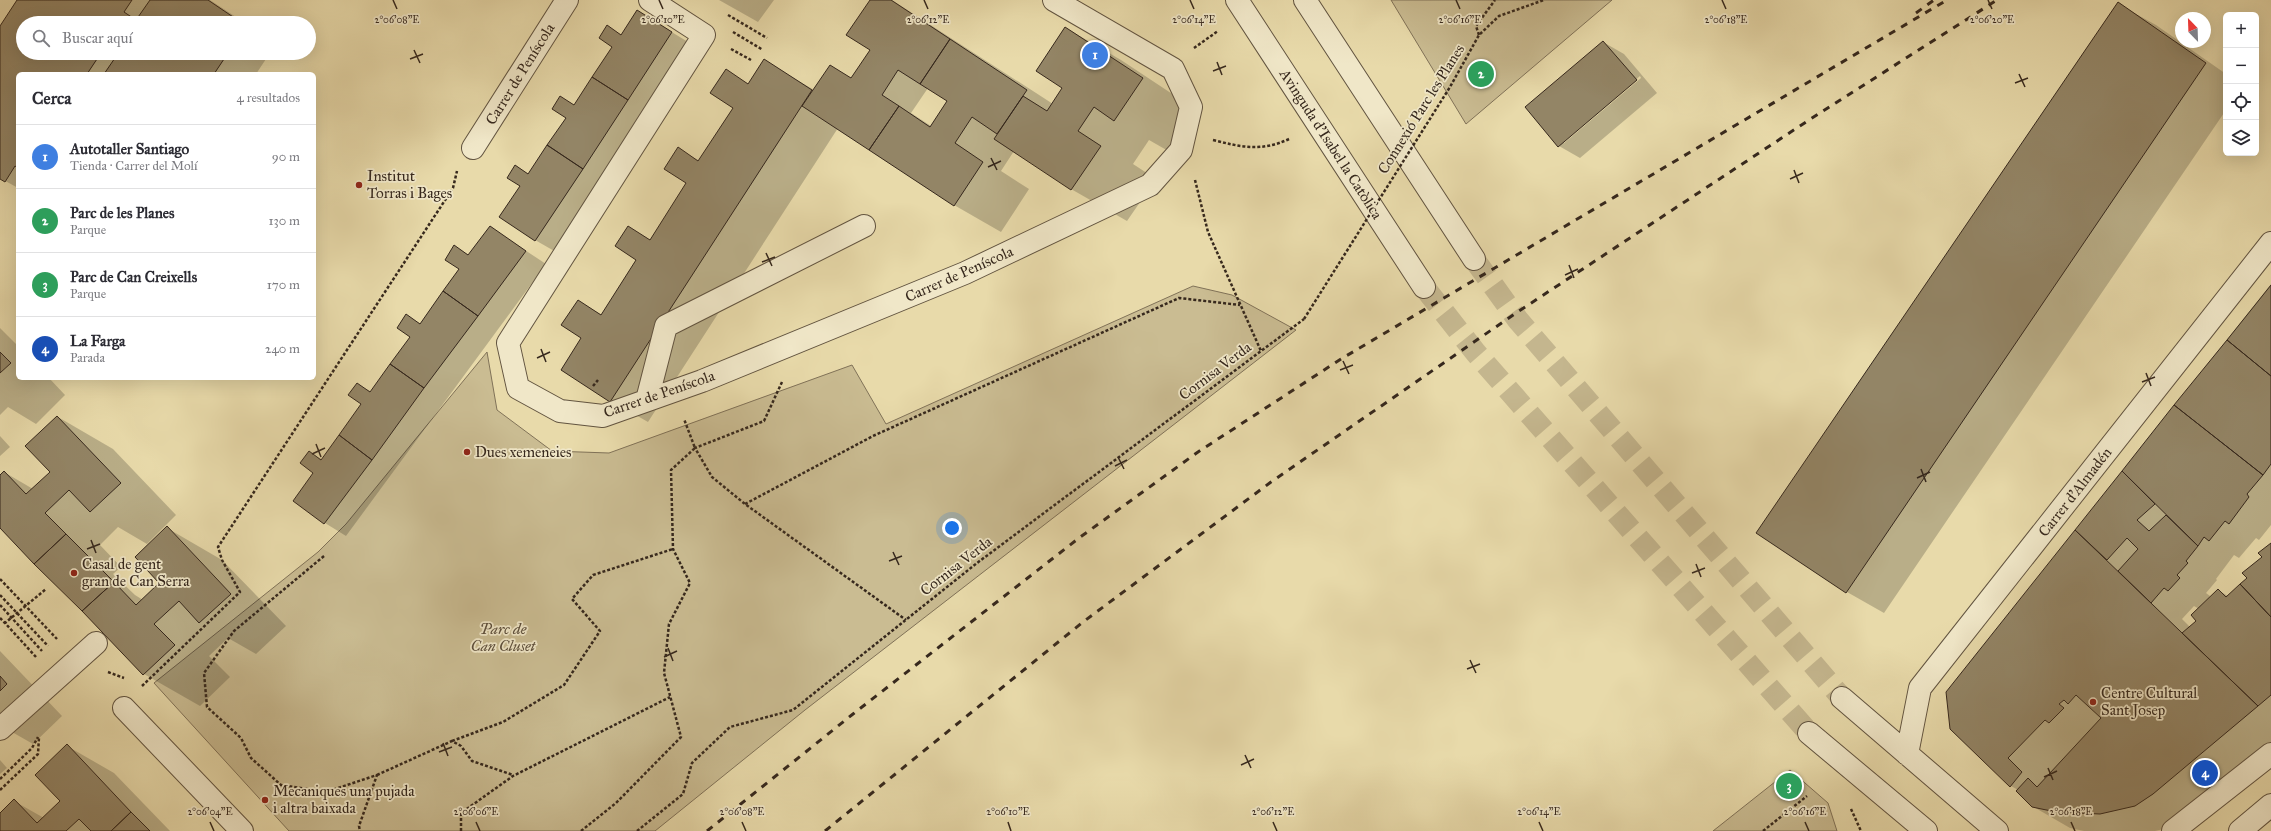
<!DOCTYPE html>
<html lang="es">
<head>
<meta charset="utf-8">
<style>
  :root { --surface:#fff; --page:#f7f7f7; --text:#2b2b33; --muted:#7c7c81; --line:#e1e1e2; --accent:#111827 }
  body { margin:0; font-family:"IM FELL Great Primer",serif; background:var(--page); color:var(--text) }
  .controls { position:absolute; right:12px; top:12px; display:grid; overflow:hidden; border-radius:6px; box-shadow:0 4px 16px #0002 }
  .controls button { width:36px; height:36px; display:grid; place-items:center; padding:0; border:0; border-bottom:1px solid var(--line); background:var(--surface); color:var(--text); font:20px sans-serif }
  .compass { position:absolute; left:2175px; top:12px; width:36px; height:36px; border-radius:50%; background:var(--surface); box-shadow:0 4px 16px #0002; rotate:337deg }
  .you { position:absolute; left:952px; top:528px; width:14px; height:14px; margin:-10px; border:3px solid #fff; border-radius:50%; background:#1a73e8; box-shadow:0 0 0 6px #1a73e833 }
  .badge { display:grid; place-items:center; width:26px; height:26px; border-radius:50%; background:var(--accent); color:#fff; font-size:13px; font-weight:700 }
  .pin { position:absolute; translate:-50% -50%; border:2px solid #fff; box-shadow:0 1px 4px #0006 }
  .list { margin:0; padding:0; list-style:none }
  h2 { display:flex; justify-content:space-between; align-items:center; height:52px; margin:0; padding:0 16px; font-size:17px }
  h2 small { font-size:13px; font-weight:400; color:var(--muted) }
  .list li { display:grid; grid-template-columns:26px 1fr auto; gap:12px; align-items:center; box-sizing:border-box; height:64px; padding:0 16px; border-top:1px solid var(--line) }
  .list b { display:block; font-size:15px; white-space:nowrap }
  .list p { margin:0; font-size:13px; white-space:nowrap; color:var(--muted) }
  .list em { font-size:13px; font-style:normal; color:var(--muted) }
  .icon { flex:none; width:22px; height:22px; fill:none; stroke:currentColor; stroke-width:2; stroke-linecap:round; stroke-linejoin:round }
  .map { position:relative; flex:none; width:2271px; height:831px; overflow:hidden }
  .search { position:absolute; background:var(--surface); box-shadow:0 4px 16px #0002; left:16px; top:16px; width:300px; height:44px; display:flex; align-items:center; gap:10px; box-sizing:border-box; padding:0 14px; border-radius:22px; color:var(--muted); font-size:15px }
  .panel { position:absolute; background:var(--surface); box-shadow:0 4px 16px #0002; left:16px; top:72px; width:300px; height:308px; border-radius:6px }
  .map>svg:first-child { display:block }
  .green { fill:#cabc92; stroke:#807258 }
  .shadow { fill:#0003; fill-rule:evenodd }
  .building { fill:#938566; stroke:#36281d }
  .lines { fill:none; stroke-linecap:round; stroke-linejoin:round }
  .minor-tunnel { stroke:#c4b68e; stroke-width:22; stroke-dasharray:22 11; stroke-linecap:butt }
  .minor-casing { stroke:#625440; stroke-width:24 }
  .path { stroke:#36281d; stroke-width:2.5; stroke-dasharray:3 2; stroke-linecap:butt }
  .minor { stroke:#f0e7c8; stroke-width:22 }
  .rail { stroke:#36281d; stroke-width:3; stroke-dasharray:7 7; stroke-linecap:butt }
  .path-bridge { stroke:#36281d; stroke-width:2.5; stroke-dasharray:3 2; stroke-linecap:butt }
  .ticks { fill:none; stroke:#36281d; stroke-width:1.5 }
  .poi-dot { fill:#8f2418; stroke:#f0e7c8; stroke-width:1.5 }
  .labels { text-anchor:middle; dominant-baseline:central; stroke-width:3.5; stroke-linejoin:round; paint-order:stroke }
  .street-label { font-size:15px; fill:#36281d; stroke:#f0e7c8 }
  .poi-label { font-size:15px; fill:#36281d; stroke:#f0e7c8; text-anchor:start }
  .park-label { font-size:15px; font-style:italic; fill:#5b4d3a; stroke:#f0e7c8 }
  .ticks-label { font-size:10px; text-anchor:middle; fill:#36281d; stroke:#f0e7c8; stroke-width:3.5; stroke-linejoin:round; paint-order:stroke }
</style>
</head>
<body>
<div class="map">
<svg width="2271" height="831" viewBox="0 0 2271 831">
  <rect width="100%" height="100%" fill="#e8daaa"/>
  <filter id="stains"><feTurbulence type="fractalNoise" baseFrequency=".005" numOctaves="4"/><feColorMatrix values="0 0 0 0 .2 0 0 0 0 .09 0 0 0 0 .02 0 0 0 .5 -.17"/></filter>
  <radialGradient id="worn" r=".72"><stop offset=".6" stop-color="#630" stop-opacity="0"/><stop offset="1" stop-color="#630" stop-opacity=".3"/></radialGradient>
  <!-- green -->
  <path class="green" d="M 1391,0 L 1612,0 L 1466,124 Z
    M 1193,286 L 1232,295 L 1296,330 L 805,710 L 655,831 L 289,831 L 154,683 L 318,552 L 346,524 L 487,352 L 497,410 L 552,451 L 609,453 L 852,365 L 886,424 Z
    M 1790,770 L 1828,803 L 1837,831 L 1713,831 Z"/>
  <!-- shadow -->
  <path class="shadow" d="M 18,0 L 210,0 L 245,23 L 23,23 L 23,53 L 270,53 L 256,74 L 18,74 L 18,188 L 0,178 L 0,27 Z
    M 719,0 L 774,0 L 758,22 Z
    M 871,0 L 892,0 L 1053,104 L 1064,88 L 1066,28 L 1121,60 L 1198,111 L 1170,152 L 1149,140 L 1133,164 L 1156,179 L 1127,221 L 1071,189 L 1014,151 L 1001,171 L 1029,189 L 1001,232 L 954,205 L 838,128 L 648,422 L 611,401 L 583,338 L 578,301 L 602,315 L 637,260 L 628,227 L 650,240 L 687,183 L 678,149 L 700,161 L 735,107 L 726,71 L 749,84 L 765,61 L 814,90 L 852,79 L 871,50 ZM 928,88 L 948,101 L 931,126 L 911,113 Z
    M 2118,4 L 2156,25 L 2226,74 L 2226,110 L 1884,613 L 1847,592 Z
    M 637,11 L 693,45 L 556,252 L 535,240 L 516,166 L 529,174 L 613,46 L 607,27 L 622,35 Z
    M 1603,42 L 1624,54 L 1657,93 L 1580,158 L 1559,146 ZM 1640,76 L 1641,78 L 1564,143 L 1564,141 Z
    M 490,227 L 546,264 L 346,536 L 325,523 L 294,501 L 315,473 L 309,452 L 323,460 L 363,404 L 357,384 L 372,392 L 412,336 L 406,315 L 421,324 L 460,269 L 455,247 L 469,255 Z
    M 2271,284 L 2271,525 L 2259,540 L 2256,538 L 2239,558 L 2234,555 L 2216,579 L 2217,580 L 2206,593 L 2210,596 L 2208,600 L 2218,590 L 2228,596 L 2248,578 L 2271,544 L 2271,748 L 2172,827 L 2155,831 L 2084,831 L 2070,828 L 2032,806 L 2018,790 L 2011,786 L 1947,693 ZM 2194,606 L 2199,609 L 2198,621 L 2190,627 L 2182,619 Z
    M 0,328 L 18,346 L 18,378 L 49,378 L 65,395 L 36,424 L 8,407 L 0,415 Z
    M 58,417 L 113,449 L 176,515 L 147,544 L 118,527 L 100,545 L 121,567 L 113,574 L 135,595 L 143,600 L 160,583 L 167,528 L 222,560 L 286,626 L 256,654 L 228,638 L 209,656 L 230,677 L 200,706 L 144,674 L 0,527 L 0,476 L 4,472 L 33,489 L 51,472 Z
    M 0,436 L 10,447 L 0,456 Z
    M 0,651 L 62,716 L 33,744 L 5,728 L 0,733 Z
    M 67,746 L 114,773 L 170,831 L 0,831 L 0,814 L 14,801 L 44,818 L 62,801 Z
    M 0,760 L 7,768 L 0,774 Z"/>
  <!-- building -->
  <path class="building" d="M 17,0 L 132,0 L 124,12 L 136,20 L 150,0 L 208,0 L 242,23 L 23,23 L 23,53 L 101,53 L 87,74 L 18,74 L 18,168 L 15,166 L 5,182 L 0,179 L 0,26 Z
    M 870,0 L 891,0 L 950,39 L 920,84 L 898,70 L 882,95 L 899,106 L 869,150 L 802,106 L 830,65 L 851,78 L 870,50 L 846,35 Z
    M 2118,2 L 2206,63 L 1846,593 L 1756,533 Z
    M 637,10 L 672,32 L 628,100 L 592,77 L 612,47 L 599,38 L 607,25 L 621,35 Z
    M 1065,27 L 1143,78 L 1114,121 L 1094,107 L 1078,131 L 1101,146 L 1071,190 L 994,139 L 1023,96 L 1047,111 L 1062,88 L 1036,71 Z
    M 950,39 L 1027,90 L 997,134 L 972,117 L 955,143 L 983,162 L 954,206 L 869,150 L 899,106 L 930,127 L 947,101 L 920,84 Z
    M 1603,41 L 1637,80 L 1558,147 L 1525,107 Z
    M 115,53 L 228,53 L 214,74 L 104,74 L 117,55 Z
    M 764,59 L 812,90 L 610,402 L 561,370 L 581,338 L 561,325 L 578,300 L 601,315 L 636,260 L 615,246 L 628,226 L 650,240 L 686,183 L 664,169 L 678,147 L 698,161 L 733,108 L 710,93 L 726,69 L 748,84 Z
    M 592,77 L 628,100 L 583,169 L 547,145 L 566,118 L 552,109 L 560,96 L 574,105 Z
    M 547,145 L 583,169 L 535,241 L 499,217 L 520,186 L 507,178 L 515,165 L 528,174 Z
    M 490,226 L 526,251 L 478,316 L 443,291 L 459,269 L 445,260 L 454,245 L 468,255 Z
    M 2271,285 L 2271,376 L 2227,340 Z
    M 443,291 L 478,316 L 424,388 L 390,364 L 410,337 L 397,328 L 406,314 L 420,324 Z
    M 2227,340 L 2271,376 L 2271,464 L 2263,475 L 2174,405 Z
    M 0,352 L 11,363 L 0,373 Z
    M 390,364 L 424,388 L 372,460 L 339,435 L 361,404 L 348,395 L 357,383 L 370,392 Z
    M 2174,405 L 2263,475 L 2247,494 L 2249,497 L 2229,524 L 2225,521 L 2209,541 L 2204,537 L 2198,546 L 2122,471 Z
    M 57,416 L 121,483 L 90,512 L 69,490 L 45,513 L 66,534 L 34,564 L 0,528 L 0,475 L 4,471 L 26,494 L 50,472 L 25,446 Z
    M 339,435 L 372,460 L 324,524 L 293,501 L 313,473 L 300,463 L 309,451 L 321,460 Z
    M 2122,471 L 2155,504 L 2137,520 L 2149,531 L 2166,515 L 2198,546 L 2186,561 L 2188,563 L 2177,575 L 2180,578 L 2168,591 L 2164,588 L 2151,603 L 2118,571 L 2138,549 L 2127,538 L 2107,560 L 2075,530 Z
    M 167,526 L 231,594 L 199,623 L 179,601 L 154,624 L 175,645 L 143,675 L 82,611 L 114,582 L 136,605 L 159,583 L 135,557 Z
    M 2075,530 L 2258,706 L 2153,794 L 2135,806 L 2100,814 L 2056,812 L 2032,807 L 2016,791 L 2028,778 L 2037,787 L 2101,718 L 2076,695 L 2068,704 L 2064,700 L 2059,704 L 2064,708 L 2049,723 L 2045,720 L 2008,758 L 2022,772 L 2010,787 L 1950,729 L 1946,692 Z
    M 66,534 L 114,582 L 82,611 L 34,564 Z
    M 2271,543 L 2271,617 L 2240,584 L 2247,578 L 2242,573 L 2262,557 L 2258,553 Z
    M 2240,584 L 2271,617 L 2271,695 L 2258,706 L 2182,633 L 2196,621 L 2191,615 L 2218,589 L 2226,597 Z
    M 0,676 L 7,684 L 0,691 Z
    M 67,744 L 131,812 L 111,831 L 91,831 L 79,819 L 66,831 L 0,831 L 0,813 L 14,799 L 37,823 L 60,801 L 35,775 Z
    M 131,812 L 150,831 L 111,831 Z"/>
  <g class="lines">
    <!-- minor-tunnel -->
    <path class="minor-tunnel" d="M 1474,259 L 1518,320 L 1842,698
      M 1424,287 L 1476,353 L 1809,733"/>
    <defs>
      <path id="minor" d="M 650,0 L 704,35 L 508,343 L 518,388 L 560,411 L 603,416 L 702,381 L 965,273 L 1150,185 L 1181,150 L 1191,107 L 1173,69 L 1054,0
        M 1237,0 L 1424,287
        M 1305,0 L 1474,259
        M 473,148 L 567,0
        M 647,400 L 666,326 L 864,226
        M 1842,698 L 1997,831
        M 124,708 L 242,831
        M 0,729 L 96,643
        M 1809,733 L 1926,831
        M 1907,754 L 1920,688 L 2271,243
        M 2173,831 L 2271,754
        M 2240,831 L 2271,805"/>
    </defs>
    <!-- minor casing -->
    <use href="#minor" class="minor-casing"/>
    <!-- path -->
    <path class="path" d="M 728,15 L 767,38
      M 733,32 L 763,50
      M 1479,35 L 1476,26 L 1495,0
      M 1194,48 L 1218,31
      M 731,49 L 751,60
      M 1213,140 C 1241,147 1261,152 1289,139
      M 1195,180 L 1208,232 L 1261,351
      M 782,382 L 764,421 L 695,448 L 712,477 L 745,504 L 906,620
      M 593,386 L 598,380
      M 745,504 L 873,436 L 1179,298 L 1240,305
      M 324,556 L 234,631 L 204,673 L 207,707 L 241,738 L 251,758 L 281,785 L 326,792 L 377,775 L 359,826 L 360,831
      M 0,579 L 57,639
      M 0,595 L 48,646
      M 0,605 L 42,651
      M 0,618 L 5,623
      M 36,657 L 5,623 L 46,589
      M 108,672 L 124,678
      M 142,686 L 240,592 L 222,560 L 218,547 L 453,188 L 457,171
      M 452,741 L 503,722 L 564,685 L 600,631 L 572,599 L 593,575 L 673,549
      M 377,775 L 452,741 L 461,746 L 472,761 L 513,775
      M 0,779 L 32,748 L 38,737
      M 0,790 L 38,754 L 39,737
      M 1851,809 L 1861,831
      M 461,831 L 461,813 L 513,776 L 670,697
      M 581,831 L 616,803 L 681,737 L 664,673 L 669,624 L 690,583 L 673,549 L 671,470 L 695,448 L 684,419
      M 637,831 L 683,794 L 692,763 L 730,727 L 793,710 L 977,563 L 1304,319
      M 1763,831 L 1807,796"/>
    <!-- minor -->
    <use href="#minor" class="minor"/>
    <!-- rail -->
    <path class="rail" d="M 1916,13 L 1934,0
      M 707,831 L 853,714 L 1079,538 L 1198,452 L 1341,359 L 1947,0
      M 825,831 L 1083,622 L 1271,482 L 1516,313 L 1809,120 L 1997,0"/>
    <!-- path-bridge -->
    <path class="path-bridge" d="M 1304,319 L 1450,87 L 1479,35 L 1499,16 L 1544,0"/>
  </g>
  <!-- ticks -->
  <path class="ticks" d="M 393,0 L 397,9M 659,0 L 663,9M 924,0 L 928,9M 1190,0 L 1194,9M 1456,0 L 1460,9M 1722,0 L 1726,9M 1988,0 L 1992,9M 414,50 L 420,63M 410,59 L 423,54M 1217,62 L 1222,75M 1213,71 L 1226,66M 2019,74 L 2025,87M 2015,83 L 2028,78M 991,158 L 997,170M 988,167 L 1001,161M 1794,170 L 1799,183M 1790,179 L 1803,173M 766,253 L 772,266M 762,262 L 775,257M 1569,265 L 1574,278M 1565,275 L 1578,269M 541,349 L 546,362M 537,358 L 550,352M 1343,361 L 1349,374M 1340,370 L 1353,365M 2146,373 L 2151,386M 2142,382 L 2155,377M 316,444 L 321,457M 312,454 L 325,448M 1118,457 L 1124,469M 1115,466 L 1127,460M 1921,469 L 1926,482M 1917,478 L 1930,472M 91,540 L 96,553M 87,549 L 100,544M 893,552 L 899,565M 889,561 L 902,556M 1696,564 L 1701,577M 1692,573 L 1705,568M 668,648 L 673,661M 664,657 L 677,651M 1470,660 L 1476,673M 1467,669 L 1480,664M 443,743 L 448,756M 439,752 L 452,747M 1245,755 L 1251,768M 1241,765 L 1254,759M 2048,768 L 2053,780M 2044,777 L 2057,771M 210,822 L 214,831M 476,822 L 480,831M 742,822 L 746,831M 1008,822 L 1011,831M 1273,822 L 1277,831M 1539,822 L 1543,831M 1805,822 L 1809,831M 2071,822 L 2075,831"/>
  <!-- markers -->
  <g class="poi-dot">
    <circle cx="359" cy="185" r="4"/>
    <circle cx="467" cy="452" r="4"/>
    <circle cx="74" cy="573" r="4"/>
    <circle cx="2093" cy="702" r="4"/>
    <circle cx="265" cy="800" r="4"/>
  </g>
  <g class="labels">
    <!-- street labels -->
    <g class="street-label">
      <text transform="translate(520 74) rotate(-58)">Carrer de Peníscola</text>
      <text transform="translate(1421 109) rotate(-58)">Connexió Parc les Planes</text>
      <text transform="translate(1331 144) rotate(57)">Avinguda d'Isabel la Catòlica</text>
      <text transform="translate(959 274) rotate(-24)">Carrer de Peníscola</text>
      <text transform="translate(1215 371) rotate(-37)">Cornisa Verda</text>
      <text transform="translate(659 394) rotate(-19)">Carrer de Peníscola</text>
      <text transform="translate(2075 492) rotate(-52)">Carrer d'Almadén</text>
      <text transform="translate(956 566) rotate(-38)">Cornisa Verda</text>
    </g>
    <!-- poi labels -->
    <g class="poi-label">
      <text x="367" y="176">Institut<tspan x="367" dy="17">Torras i Bages</tspan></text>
      <text x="475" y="452">Dues xemeneies</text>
      <text x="82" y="564">Casal de gent<tspan x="82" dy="17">gran de Can Serra</tspan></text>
      <text x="2101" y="693">Centre Cultural<tspan x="2101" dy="17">Sant Josep</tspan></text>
      <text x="273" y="791">Mecaniques una pujada<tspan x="273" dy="17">i altra baixada</tspan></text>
    </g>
    <!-- park labels -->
    <g class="park-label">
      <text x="503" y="629">Parc de<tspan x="503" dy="17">Can Cluset</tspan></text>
    </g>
  </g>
  <g class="ticks-label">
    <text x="397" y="23">2°06'08"E</text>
    <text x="663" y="23">2°06'10"E</text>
    <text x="928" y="23">2°06'12"E</text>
    <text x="1194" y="23">2°06'14"E</text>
    <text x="1460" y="23">2°06'16"E</text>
    <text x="1726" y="23">2°06'18"E</text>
    <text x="1992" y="23">2°06'20"E</text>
    <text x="210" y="815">2°06'04"E</text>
    <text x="476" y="815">2°06'06"E</text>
    <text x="742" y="815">2°06'08"E</text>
    <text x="1008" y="815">2°06'10"E</text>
    <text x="1273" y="815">2°06'12"E</text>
    <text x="1539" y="815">2°06'14"E</text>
    <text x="1805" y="815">2°06'16"E</text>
    <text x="2071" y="815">2°06'18"E</text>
  </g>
  <rect width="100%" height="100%" filter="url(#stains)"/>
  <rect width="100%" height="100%" fill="url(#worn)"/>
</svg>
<div class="controls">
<button>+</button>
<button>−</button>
<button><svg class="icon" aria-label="locate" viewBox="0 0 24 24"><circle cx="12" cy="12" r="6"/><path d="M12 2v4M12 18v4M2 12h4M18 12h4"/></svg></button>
<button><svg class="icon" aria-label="layers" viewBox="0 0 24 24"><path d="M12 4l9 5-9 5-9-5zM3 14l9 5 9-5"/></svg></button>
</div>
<svg class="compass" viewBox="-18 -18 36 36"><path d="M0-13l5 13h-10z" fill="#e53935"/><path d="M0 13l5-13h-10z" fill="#7c7c81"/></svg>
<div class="you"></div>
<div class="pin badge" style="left:1095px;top:55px;background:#3f7fe0">1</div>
<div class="pin badge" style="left:1481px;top:74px;background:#2e9e5b">2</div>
<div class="pin badge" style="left:1789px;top:786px;background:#2e9e5b">3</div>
<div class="pin badge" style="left:2205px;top:773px;background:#1a4fb4">4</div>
<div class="search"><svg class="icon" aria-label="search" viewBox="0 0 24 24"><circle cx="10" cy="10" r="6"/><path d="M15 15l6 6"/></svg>Buscar aquí</div>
<section class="panel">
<h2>Cerca<small>4 resultados</small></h2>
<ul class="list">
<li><span class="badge" style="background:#3f7fe0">1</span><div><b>Autotaller Santiago</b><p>Tienda · Carrer del Molí</p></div><em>90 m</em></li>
<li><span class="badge" style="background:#2e9e5b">2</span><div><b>Parc de les Planes</b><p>Parque</p></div><em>130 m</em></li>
<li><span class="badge" style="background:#2e9e5b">3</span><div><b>Parc de Can Creixells</b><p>Parque</p></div><em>170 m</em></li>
<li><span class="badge" style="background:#1a4fb4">4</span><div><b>La Farga</b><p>Parada</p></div><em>240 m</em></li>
</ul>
</section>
</div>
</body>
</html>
